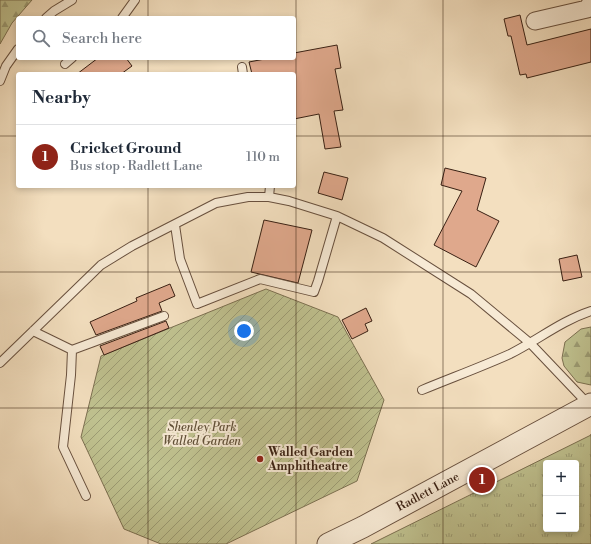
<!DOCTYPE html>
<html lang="en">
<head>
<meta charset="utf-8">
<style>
  :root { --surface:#fff; --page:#f2f2f3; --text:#1f2937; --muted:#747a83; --line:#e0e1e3; --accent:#8f2418 }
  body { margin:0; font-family:"Libre Bodoni",serif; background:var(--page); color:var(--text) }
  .controls { position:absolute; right:12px; bottom:12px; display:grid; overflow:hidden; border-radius:4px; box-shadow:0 2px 6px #0003 }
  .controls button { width:36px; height:36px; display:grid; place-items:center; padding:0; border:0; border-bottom:1px solid var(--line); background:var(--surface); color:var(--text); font:20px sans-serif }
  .you { position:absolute; left:244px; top:331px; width:14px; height:14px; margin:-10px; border:3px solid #fff; border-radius:50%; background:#1a73e8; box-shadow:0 0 0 6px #1a73e833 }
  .badge { display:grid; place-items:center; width:26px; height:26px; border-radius:50%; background:var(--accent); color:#fff; font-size:13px; font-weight:700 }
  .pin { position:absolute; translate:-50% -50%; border:2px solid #fff; box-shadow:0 1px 4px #0006 }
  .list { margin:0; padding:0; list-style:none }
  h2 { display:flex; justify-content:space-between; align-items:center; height:52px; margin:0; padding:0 16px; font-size:17px }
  h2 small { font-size:13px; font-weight:400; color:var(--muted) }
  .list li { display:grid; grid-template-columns:26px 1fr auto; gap:12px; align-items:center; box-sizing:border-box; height:64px; padding:0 16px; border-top:1px solid var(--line) }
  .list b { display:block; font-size:15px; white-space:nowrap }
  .list p { margin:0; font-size:13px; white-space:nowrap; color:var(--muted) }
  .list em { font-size:13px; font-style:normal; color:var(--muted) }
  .icon { flex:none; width:22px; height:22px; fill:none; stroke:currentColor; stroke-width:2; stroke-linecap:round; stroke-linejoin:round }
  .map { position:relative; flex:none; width:591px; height:544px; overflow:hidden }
  .search { position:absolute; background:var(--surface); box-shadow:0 2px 6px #0003; left:16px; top:16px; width:280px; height:44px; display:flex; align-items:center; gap:10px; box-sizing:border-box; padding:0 14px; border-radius:4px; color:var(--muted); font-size:15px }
  .panel { position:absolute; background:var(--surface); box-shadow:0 2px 6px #0003; left:16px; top:72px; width:280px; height:116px; border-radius:4px }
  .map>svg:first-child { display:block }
  .grass { fill:url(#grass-tufts); stroke:#7c7051; fill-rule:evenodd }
  .forest { fill:url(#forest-firs); stroke:#7c7051 }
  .garden { fill:url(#garden-furrows); stroke:#7c7051 }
  .building { fill:#dfa88c; stroke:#392013 }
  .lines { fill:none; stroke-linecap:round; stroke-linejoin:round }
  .service-casing { stroke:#68503e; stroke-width:10 }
  .minor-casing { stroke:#68503e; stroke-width:19 }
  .tertiary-casing { stroke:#68503e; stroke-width:23 }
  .service { stroke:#f7ead5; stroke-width:8 }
  .minor { stroke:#f7ead5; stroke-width:17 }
  .tertiary { stroke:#f7ead5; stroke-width:21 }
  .grid { fill:none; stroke:#392013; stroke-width:1; stroke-opacity:0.55 }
  .poi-dot { fill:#8f2418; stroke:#f7ead5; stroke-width:1.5 }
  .labels { text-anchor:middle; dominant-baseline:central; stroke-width:4; stroke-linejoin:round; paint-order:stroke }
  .park-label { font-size:12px; font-style:italic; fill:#615038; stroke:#f7ead5 }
  .poi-label { font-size:12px; font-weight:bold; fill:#392013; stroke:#f7ead5; text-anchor:start }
  .street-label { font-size:12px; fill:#392013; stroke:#f7ead5 }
</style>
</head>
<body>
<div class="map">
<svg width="591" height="544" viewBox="0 0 591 544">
  <defs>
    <pattern id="grass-tufts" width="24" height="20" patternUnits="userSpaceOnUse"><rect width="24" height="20" fill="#bfc18f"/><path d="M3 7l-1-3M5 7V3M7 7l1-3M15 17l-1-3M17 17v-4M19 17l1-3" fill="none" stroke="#9c9c74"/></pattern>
    <pattern id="forest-firs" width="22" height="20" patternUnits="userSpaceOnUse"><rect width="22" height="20" fill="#bfc18f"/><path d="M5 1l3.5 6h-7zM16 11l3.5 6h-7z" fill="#9c9c74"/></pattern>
    <pattern id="garden-furrows" width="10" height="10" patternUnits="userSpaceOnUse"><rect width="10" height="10" fill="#bfc18f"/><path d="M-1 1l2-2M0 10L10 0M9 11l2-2" fill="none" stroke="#9c9c74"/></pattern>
  </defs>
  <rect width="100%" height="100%" fill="#f3dfbf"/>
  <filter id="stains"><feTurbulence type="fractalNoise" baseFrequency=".005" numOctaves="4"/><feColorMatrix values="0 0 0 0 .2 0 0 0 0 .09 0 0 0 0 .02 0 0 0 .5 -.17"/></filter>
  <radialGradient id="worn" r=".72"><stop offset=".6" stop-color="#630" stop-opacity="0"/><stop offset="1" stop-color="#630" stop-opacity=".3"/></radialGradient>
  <!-- grass -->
  <path class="grass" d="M 591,434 L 591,544 L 371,544 L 591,435 ZM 546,463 L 576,463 L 576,529 L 546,529 Z"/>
  <!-- forest -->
  <path class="forest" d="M 0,0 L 32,0 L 12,23 L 0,44 Z
    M 591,327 L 591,385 L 577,382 L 564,366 L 562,358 L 565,342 L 581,329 Z"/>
  <!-- garden -->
  <path class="garden" d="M 266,289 L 338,317 L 384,400 L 357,481 L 226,544 L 161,544 L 124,529 L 81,437 L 101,356 Z"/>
  <!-- building -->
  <path class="building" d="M 520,15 L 527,45 L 591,29 L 591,62 L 527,78 L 526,74 L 520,75 L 511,36 L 508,36 L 504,19 Z
    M 337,45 L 341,68 L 335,69 L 343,110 L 334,111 L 341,147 L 325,149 L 319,114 L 294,119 L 294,74 L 252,74 L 249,62 L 270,58 L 294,58 L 294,53 Z
    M 98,58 L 126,58 L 132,66 L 121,74 L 77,74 Z
    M 445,168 L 486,178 L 477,210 L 499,221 L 476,267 L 434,245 L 462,191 L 441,185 Z
    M 324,172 L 348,178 L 342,200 L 318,193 Z
    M 264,220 L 312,230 L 298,283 L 251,272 Z
    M 577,255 L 582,277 L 563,281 L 559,259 Z
    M 170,284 L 175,296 L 159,303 L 162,311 L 96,335 L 90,322 L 137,301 L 136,298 Z
    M 366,308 L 372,321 L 365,324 L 368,331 L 352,339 L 342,320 Z
    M 166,321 L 169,328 L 104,355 L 100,346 Z"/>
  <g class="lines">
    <defs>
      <path id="service" d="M 46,18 L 54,11 L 72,0
        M 122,18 L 135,0
        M 65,64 L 72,58
        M 242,67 L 243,74
        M 0,81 L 6,66 L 18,49
        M 269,197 L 270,186
        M 175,225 L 180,259 L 197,304 L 260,279 L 314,292 L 318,281 L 337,216
        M 33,331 L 72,350 L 71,375 L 63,447 L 86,496
        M 72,350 L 164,316
        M 0,363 L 101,265 L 132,246 L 216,203 L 248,197 L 269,197 L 289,201 L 337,216 L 383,238 L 471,294 L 530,343 L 589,405
        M 422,390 C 451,378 481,367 510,354 C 538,340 561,321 591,311"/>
      <path id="minor" d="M 535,21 L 587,9 L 591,3"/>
      <path id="tertiary" d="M 328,544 L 363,527 L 591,404"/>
    </defs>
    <!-- service casing -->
    <use href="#service" class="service-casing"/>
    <!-- minor casing -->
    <use href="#minor" class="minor-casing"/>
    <!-- tertiary casing -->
    <use href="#tertiary" class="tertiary-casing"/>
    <!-- service -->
    <use href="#service" class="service"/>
    <!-- minor -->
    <use href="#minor" class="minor"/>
    <!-- tertiary -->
    <use href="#tertiary" class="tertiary"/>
  </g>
  <!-- grid -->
  <path class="grid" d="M 148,0 L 148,18M 296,0 L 296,544M 443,0 L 443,544M 148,58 L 148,74M 0,136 L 18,136M 294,136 L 591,136M 148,186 L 148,544M 0,272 L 591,272M 0,408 L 591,408"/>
  <!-- markers -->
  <circle class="poi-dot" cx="260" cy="459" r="4"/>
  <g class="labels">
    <!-- park labels -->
    <g class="park-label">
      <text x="202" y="427">Shenley Park<tspan x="202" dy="14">Walled Garden</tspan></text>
    </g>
    <!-- poi labels -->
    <g class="poi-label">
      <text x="268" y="452">Walled Garden<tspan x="268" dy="14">Amphitheatre</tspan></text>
    </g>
    <!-- street labels -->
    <g class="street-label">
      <text transform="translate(428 492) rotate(-28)">Radlett Lane</text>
    </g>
  </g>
  <rect width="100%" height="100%" filter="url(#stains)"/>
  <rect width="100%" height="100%" fill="url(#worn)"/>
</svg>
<div class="controls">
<button>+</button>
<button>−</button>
</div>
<div class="you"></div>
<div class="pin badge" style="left:482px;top:480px">1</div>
<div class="search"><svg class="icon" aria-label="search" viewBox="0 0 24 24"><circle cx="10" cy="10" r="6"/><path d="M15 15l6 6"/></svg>Search here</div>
<section class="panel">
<h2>Nearby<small></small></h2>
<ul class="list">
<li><span class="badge">1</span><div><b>Cricket Ground</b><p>Bus stop · Radlett Lane</p></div><em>110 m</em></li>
</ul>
</section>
</div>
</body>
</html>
